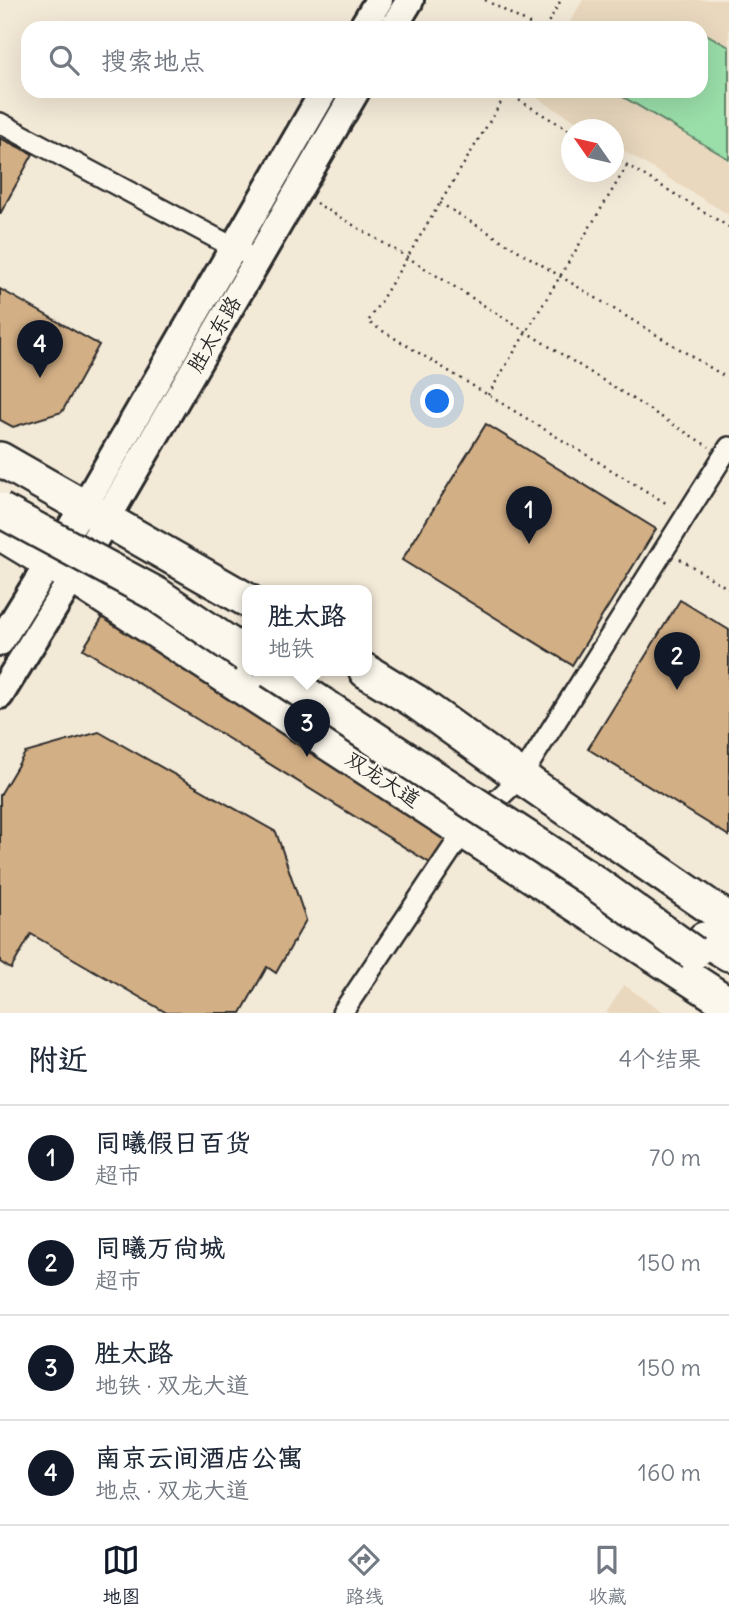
<!DOCTYPE html>
<html lang="zh">
<head>
<meta charset="utf-8">
<style>
  :root { --surface:#fff; --page:#f6f6f7; --text:#1f2937; --muted:#747a83; --line:#e0e1e3; --accent:#111827 }
  body { margin:0; font-family:Delius,"LXGW WenKai TC",sans-serif; background:var(--page); color:var(--text) }
  .compass { position:absolute; left:561px; top:119px; width:63px; height:63px; border-radius:50%; background:var(--surface); box-shadow:0 7px 28px #0002; rotate:304deg }
  .you { position:absolute; left:438px; top:402px; width:24px; height:24px; margin:-18px; border:5px solid #fff; border-radius:50%; background:#1a73e8; box-shadow:0 0 0 10px #1a73e833 }
  .badge { display:grid; place-items:center; width:46px; height:46px; border-radius:50%; background:var(--accent); color:#fff; font-size:23px; font-weight:700 }
  .pin { position:absolute; translate:-50% -58px; filter:drop-shadow(0 2px 4px #0008) }
  .pin::after { content:''; position:absolute; top:37px; width:24px; height:21px; background:inherit; clip-path:polygon(0 0,100% 0,50% 100%) }
  .popup { position:absolute; left:242px; top:585px; width:130px; height:91px; box-sizing:border-box; display:grid; place-content:center; border-radius:14px; background:var(--surface); filter:drop-shadow(0 2px 5px #0005); font-size:23px; white-space:nowrap; color:var(--muted) }
  .popup b { font-size:26px; color:var(--text) }
  .popup::after { content:''; position:absolute; left:50%; top:100%; margin-left:-14px; border:14px solid transparent; border-top-color:var(--surface) }
  .list { margin:0; padding:0; list-style:none }
  h2 { display:flex; justify-content:space-between; align-items:center; height:91px; margin:0; padding:0 28px; font-size:30px }
  h2 small { font-size:23px; font-weight:400; color:var(--muted) }
  .list li { display:grid; grid-template-columns:46px 1fr auto; gap:21px; align-items:center; box-sizing:border-box; height:105px; padding:0 28px; border-top:2px solid var(--line) }
  .list b { display:block; font-size:26px; white-space:nowrap }
  .list p { margin:0; font-size:23px; white-space:nowrap; color:var(--muted) }
  .list em { font-size:23px; font-style:normal; color:var(--muted) }
  .icon { flex:none; width:38px; height:38px; fill:none; stroke:currentColor; stroke-width:2; stroke-linecap:round; stroke-linejoin:round }
  .map { position:relative; flex:none; width:729px; height:1013px; overflow:hidden }
  .search { position:absolute; background:var(--surface); box-shadow:0 7px 28px #0002; left:21px; right:21px; top:21px; height:77px; display:flex; align-items:center; gap:18px; box-sizing:border-box; padding:0 24px; border-radius:21px; color:var(--muted); font-size:26px }
  .sheet { height:511px; background:var(--surface) }
  nav { display:flex; justify-content:space-around; align-items:center; box-sizing:border-box; height:98px; border-top:2px solid var(--line); background:var(--surface); font-size:19px; color:var(--muted) }
  nav a { display:grid; justify-items:center; gap:4px }
  nav .on { color:var(--accent) }
  .map>svg:first-child { display:block }
  .built { fill:#e9d8be }
  .green { fill:#9adea9; stroke:#62846a; stroke-width:2 }
  .building { fill:#d3af85; stroke:#2b2b2b; stroke-width:2 }
  .lines { fill:none; stroke-linecap:round; stroke-linejoin:round }
  .street-casing { stroke:#2b2b2b; stroke-width:24 }
  .secondary-casing { stroke:#2b2b2b; stroke-width:32 }
  .highway-casing { stroke:#2b2b2b; stroke-width:38 }
  .path { stroke:#2b2b2b; stroke-width:2.5; stroke-dasharray:2 5; stroke-linecap:butt }
  .street { stroke:#fbf7ec; stroke-width:19 }
  .secondary { stroke:#fbf7ec; stroke-width:26 }
  .highway { stroke:#fbf7ec; stroke-width:33 }
  .highway-bridge-casing { stroke:#2b2b2b; stroke-width:38; stroke-linecap:butt }
  .highway-bridge { stroke:#fbf7ec; stroke-width:33 }
  .labels { text-anchor:middle; dominant-baseline:central; stroke-width:5; stroke-linejoin:round; paint-order:stroke }
  .street-label { font-size:21px; fill:#2b2b2b; stroke:#fbf7ec }
</style>
</head>
<body>
<div class="map">
<svg width="729" height="1013" viewBox="0 0 729 1013">
  <rect width="100%" height="100%" fill="#f3e9d7"/>
  <filter id="ink" filterUnits="userSpaceOnUse"><feTurbulence type="fractalNoise" baseFrequency=".0143" numOctaves="2"/><feDisplacementMap in="SourceGraphic" scale="14" xChannelSelector="R" yChannelSelector="G"/><feConvolveMatrix kernelMatrix="1 2 1 2 8 2 1 2 1" color-interpolation-filters="sRGB"/></filter>
  <g filter="url(#ink)">
    <!-- built -->
    <path class="built" d="M 583,0 L 729,0 L 729,215 L 614,145 L 614,130 L 589,129 L 527,92 L 701,91 L 701,28 L 566,28 Z
      M 624,985 L 665,1013 L 606,1013 Z"/>
    <!-- green -->
    <path class="green" d="M 701,31 L 729,47 L 729,159 L 620,95 L 622,91 L 701,91 Z"/>
    <!-- building -->
    <path class="building" d="M 0,138 L 33,154 L 0,214 Z
      M 0,289 L 99,345 L 62,412 L 13,427 L 0,420 Z
      M 486,424 L 656,529 L 572,665 L 402,560 Z
      M 680,600 L 729,630 L 729,836 L 588,749 Z
      M 113,601 L 477,827 L 448,874 L 83,649 Z
      M 99,732 L 276,832 L 306,920 L 276,973 L 267,967 L 241,1013 L 167,1013 L 31,934 L 11,969 L 0,962 L 0,795 L 25,753 Z"/>
    <g class="lines">
      <defs>
        <path id="street" d="M 0,123 L 244,253
          M 342,1013 L 464,831 L 521,777 L 729,447"/>
        <path id="secondary" d="M 362,28 L 379,0
          M 393,28 L 410,0
          M 0,642 L 83,508 L 324,91
          M 0,695 L 73,577 L 356,91"/>
        <path id="highway" d="M 0,459 L 247,600
          M 0,533 L 73,577 L 729,1004
          M 366,671 L 415,701 L 521,777 L 729,920
          M 704,939 L 729,954"/>
      </defs>
      <!-- street casing -->
      <use href="#street" class="street-casing"/>
      <!-- secondary casing -->
      <use href="#secondary" class="secondary-casing"/>
      <!-- highway casing -->
      <use href="#highway" class="highway-casing"/>
      <!-- path -->
      <path class="path" d="M 485,0 L 537,28
        M 545,28 L 561,0
        M 508,91 L 368,322 L 669,505
        M 507,93 L 572,132
        M 614,157 L 729,227
        M 316,203 L 407,257 L 709,447
        M 440,203 L 729,379
        M 488,395 L 627,166
        M 680,559 L 729,589"/>
      <!-- street -->
      <use href="#street" class="street"/>
      <!-- secondary -->
      <use href="#secondary" class="secondary"/>
      <!-- highway -->
      <use href="#highway" class="highway"/>
      <defs>
        <path id="highway-bridge" d="M 0,510 L 156,594 L 247,656
          M 271,671 L 584,875 L 693,953"/>
      </defs>
      <!-- highway-bridge casing -->
      <use href="#highway-bridge" class="highway-bridge-casing"/>
      <!-- highway-bridge -->
      <use href="#highway-bridge" class="highway-bridge"/>
    </g>
  </g>
  <g class="labels">
    <!-- street labels -->
    <g class="street-label">
      <text transform="translate(214 334) rotate(-60)">胜太东路</text>
      <text transform="translate(383 779) rotate(33)">双龙大道</text>
    </g>
  </g>
</svg>
<svg class="compass" viewBox="-18 -18 36 36"><path d="M0-13l5 13h-10z" fill="#e53935"/><path d="M0 13l5-13h-10z" fill="#747a83"/></svg>
<div class="you"></div>
<div class="pin badge" style="left:529px;top:544px">1</div>
<div class="pin badge" style="left:677px;top:690px">2</div>
<div class="pin badge" style="left:307px;top:757px">3</div>
<div class="popup"><b>胜太路</b>地铁</div>
<div class="pin badge" style="left:40px;top:378px">4</div>
<div class="search"><svg class="icon" aria-label="search" viewBox="0 0 24 24"><circle cx="10" cy="10" r="6"/><path d="M15 15l6 6"/></svg>搜索地点</div>
</div>
<section class="sheet">
<h2>附近<small>4个结果</small></h2>
<ul class="list">
<li><span class="badge">1</span><div><b>同曦假日百货</b><p>超市</p></div><em>70 m</em></li>
<li><span class="badge">2</span><div><b>同曦万尚城</b><p>超市</p></div><em>150 m</em></li>
<li><span class="badge">3</span><div><b>胜太路</b><p>地铁 · 双龙大道</p></div><em>150 m</em></li>
<li><span class="badge">4</span><div><b>南京云间酒店公寓</b><p>地点 · 双龙大道</p></div><em>160 m</em></li>
</ul>
</section>
<nav>
<a class="on"><svg class="icon" aria-label="map" viewBox="0 0 24 24"><path d="M3 6l6-2 6 2 6-2v14l-6 2-6-2-6 2zM9 4v14M15 6v14"/></svg>地图</a>
<a><svg class="icon" aria-label="directions" viewBox="0 0 24 24"><path d="M12 3l9 9-9 9-9-9zM9 14v-3h6M13 9l2 2-2 2"/></svg>路线</a>
<a><svg class="icon" aria-label="saved" viewBox="0 0 24 24"><path d="M7 4h10v16l-5-4-5 4z"/></svg>收藏</a>
</nav>
</body>
</html>
